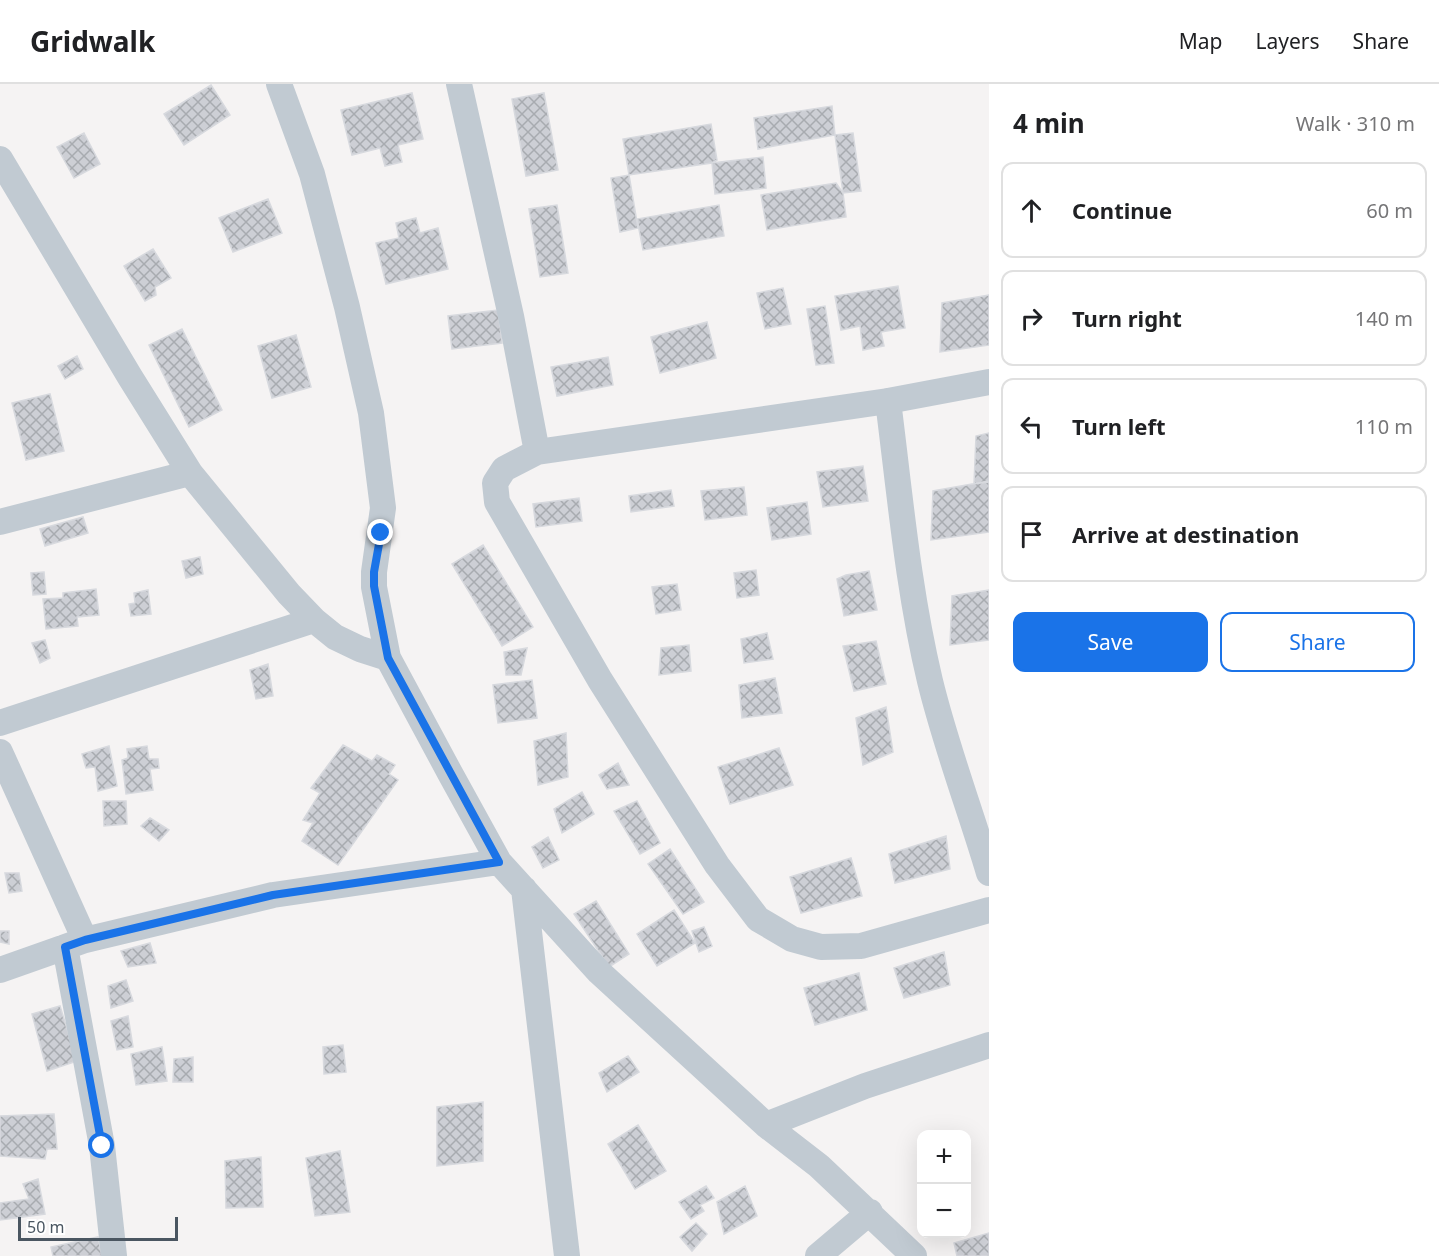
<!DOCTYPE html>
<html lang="en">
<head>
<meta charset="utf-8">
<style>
  :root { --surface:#fff; --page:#f6f6f6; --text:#202124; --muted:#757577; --line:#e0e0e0; --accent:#1a73e8 }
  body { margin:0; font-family:"Noto Sans",sans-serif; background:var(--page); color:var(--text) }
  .controls { position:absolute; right:18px; bottom:18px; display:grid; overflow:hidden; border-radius:12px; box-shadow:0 6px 24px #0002 }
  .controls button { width:54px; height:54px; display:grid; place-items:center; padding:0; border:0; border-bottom:2px solid var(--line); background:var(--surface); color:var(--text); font:30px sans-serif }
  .scale { position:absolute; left:18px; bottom:15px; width:160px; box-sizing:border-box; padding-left:6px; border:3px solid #4a5661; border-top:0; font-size:16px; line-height:21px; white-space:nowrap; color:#4a5661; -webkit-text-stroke:4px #fff; paint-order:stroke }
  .stop { position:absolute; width:18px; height:18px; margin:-14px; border:4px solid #1a73e8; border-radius:50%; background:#fff }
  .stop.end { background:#1a73e8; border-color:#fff; box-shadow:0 2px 6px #0008 }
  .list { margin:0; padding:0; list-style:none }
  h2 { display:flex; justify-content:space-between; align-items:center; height:78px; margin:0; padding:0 24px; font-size:26px }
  h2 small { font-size:20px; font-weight:400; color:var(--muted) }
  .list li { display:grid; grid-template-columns:39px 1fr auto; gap:18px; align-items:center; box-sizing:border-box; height:96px; margin:0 12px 12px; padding:0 12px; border:2px solid var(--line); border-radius:12px }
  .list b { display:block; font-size:22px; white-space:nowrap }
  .list em { font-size:20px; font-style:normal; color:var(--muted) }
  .actions { display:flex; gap:12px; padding:18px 24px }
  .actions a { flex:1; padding:14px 0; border:2px solid var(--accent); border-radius:12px; text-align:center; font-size:21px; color:var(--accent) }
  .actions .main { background:var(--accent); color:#fff }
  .icon { flex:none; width:33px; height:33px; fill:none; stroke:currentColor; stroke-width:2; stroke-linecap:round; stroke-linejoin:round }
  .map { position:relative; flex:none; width:989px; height:1172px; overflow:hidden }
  header { display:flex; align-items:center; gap:36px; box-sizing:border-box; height:84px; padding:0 30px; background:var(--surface); border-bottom:2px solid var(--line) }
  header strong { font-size:28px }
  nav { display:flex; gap:33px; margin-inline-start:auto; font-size:21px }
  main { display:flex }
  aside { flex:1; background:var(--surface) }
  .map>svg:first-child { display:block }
  .building { fill:url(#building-cross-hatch); stroke:#d7d9de; stroke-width:1.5 }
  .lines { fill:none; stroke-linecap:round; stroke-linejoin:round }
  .street { stroke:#c1cad2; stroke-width:26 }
  .route { stroke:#1a73e8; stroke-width:8 }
</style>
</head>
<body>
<header>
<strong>Gridwalk</strong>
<nav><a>Map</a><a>Layers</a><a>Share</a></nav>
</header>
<main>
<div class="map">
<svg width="989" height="1172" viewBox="0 0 989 1172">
  <defs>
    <pattern id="building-cross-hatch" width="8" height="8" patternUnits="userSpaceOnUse" patternTransform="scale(1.5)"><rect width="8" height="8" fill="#cdcfd5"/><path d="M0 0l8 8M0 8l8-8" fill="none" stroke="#a8abb0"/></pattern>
  </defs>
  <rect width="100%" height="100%" fill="#f5f3f3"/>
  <!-- building -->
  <path class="building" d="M 211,1 L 230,31 L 184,61 L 164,30 Z
    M 412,9 L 423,55 L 398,61 L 402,78 L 385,82 L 380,64 L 352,71 L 341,26 Z
    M 544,9 L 558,86 L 526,92 L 512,15 Z
    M 832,22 L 835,51 L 758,65 L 754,34 Z
    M 711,40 L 717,76 L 712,79 L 629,91 L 623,55 Z
    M 84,49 L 100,80 L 74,94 L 57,63 Z
    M 853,49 L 861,107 L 843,109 L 835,51 Z
    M 763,73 L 766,104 L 715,110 L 712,79 Z
    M 629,91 L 638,144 L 620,148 L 611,94 Z
    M 836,99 L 843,109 L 846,133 L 767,146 L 761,111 Z
    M 268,115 L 282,149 L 233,168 L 219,134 Z
    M 557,121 L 568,189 L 540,193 L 529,125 Z
    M 719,121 L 724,152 L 643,166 L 637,135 Z
    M 416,134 L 420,149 L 438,144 L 448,185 L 386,200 L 376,159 L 399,154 L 396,139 Z
    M 153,165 L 171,194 L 155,203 L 156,211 L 145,217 L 124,182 Z
    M 898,202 L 905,244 L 881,248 L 884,262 L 863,266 L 860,242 L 841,246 L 835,212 Z
    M 783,204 L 791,240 L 765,245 L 757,209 Z
    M 989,211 L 989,261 L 940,268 L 942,219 Z
    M 825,222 L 834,279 L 816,281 L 807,225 Z
    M 498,226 L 502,259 L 452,265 L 448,232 Z
    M 707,238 L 716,274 L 660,289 L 651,253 Z
    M 182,245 L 222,326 L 189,343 L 149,261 Z
    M 296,251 L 311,303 L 272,314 L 258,262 Z
    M 77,272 L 83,285 L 65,295 L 58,282 Z
    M 608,273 L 613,301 L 557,312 L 551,283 Z
    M 50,310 L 64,367 L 26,376 L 12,319 Z
    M 989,349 L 989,398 L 974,400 L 976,352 Z
    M 863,382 L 868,417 L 823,423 L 817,388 Z
    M 989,397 L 989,448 L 931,456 L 933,407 Z
    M 744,403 L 747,431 L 705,436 L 701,407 Z
    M 671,406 L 674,422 L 631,428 L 629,412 Z
    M 579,414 L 582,437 L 536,443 L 533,420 Z
    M 807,418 L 811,450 L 772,456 L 767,424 Z
    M 83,433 L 88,449 L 45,462 L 40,445 Z
    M 483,461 L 533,543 L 502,562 L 452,480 Z
    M 200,473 L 203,490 L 186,494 L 182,477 Z
    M 756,486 L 759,511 L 737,514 L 734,489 Z
    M 869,487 L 877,526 L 844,532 L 837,495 L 846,491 Z
    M 44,488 L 46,510 L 33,511 L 31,489 Z
    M 677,500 L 681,526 L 656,530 L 652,503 Z
    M 96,505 L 99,531 L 77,533 L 78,542 L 46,545 L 43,515 L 63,514 L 63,509 Z
    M 148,506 L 151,530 L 131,532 L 129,520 L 135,519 L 134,509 Z
    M 989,506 L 989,556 L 950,561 L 952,512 Z
    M 767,549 L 773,575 L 744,579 L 741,555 Z
    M 45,556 L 50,574 L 40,579 L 32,559 Z
    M 876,557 L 886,600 L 854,607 L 843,562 Z
    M 689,561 L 691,587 L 659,591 L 661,564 Z
    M 527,564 L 521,591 L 506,591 L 504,568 Z
    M 268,580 L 273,612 L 256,615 L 250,586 Z
    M 775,594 L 782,629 L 742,634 L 739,601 Z
    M 532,596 L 537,634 L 498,639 L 493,601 Z
    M 886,623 L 893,668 L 863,681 L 856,634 Z
    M 566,649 L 568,693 L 538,701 L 534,657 Z
    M 343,661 L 372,677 L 377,671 L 395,681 L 389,690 L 398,696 L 338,781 L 302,757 L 313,739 L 303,736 L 320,709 L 311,704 Z
    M 109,662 L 117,702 L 98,707 L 95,683 L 86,684 L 82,670 Z
    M 147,662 L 149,675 L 158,675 L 159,684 L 150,685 L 153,706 L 126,710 L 122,676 L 128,674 L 127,665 Z
    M 779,664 L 793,701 L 730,720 L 718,683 Z
    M 618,679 L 629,701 L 607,705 L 599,691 Z
    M 582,708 L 594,730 L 562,749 L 554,725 Z
    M 103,717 L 126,717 L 127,740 L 104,742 Z
    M 637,717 L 660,759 L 640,770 L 614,727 Z
    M 150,734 L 169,746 L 159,757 L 141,742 Z
    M 946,752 L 950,785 L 895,799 L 889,770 Z
    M 548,753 L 559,776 L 543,784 L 532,763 Z
    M 670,765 L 704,818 L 683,830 L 648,780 Z
    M 851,774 L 862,812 L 801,829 L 790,793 Z
    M 5,789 L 19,789 L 22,807 L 9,809 Z
    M 596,817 L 629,870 L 609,883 L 574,830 Z
    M 674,826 L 695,859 L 657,882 L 637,850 Z
    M 704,843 L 712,862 L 699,868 L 692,847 Z
    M 0,847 L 9,847 L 9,860 L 0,858 Z
    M 150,859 L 156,879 L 128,883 L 121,867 Z
    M 944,868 L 950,901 L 904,914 L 894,884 Z
    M 859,889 L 867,926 L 815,941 L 804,904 Z
    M 126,896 L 133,917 L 111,924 L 108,902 Z
    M 60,922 L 77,977 L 47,987 L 32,930 Z
    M 128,932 L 133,963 L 117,966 L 111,937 Z
    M 343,961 L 346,988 L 324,990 L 323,963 Z
    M 162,963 L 167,997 L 136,1001 L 131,970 Z
    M 628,972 L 639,988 L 607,1008 L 599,989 Z
    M 193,973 L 193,998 L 173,998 L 174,975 Z
    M 483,1018 L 483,1077 L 437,1082 L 437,1023 Z
    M 54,1030 L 57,1065 L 47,1065 L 45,1075 L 0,1072 L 0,1032 Z
    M 638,1041 L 666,1087 L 635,1105 L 608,1060 Z
    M 340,1067 L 350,1128 L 315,1132 L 306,1074 Z
    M 261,1073 L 263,1123 L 226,1124 L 225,1077 Z
    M 38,1095 L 45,1130 L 0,1136 L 0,1119 L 29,1115 L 23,1100 Z
    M 706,1102 L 714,1114 L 700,1121 L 704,1127 L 691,1135 L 679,1118 Z
    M 745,1102 L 757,1132 L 724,1150 L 717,1118 Z
    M 696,1139 L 707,1150 L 692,1167 L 680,1153 Z
    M 989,1149 L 989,1172 L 957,1172 L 954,1159 Z
    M 98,1153 L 102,1172 L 53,1172 L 51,1163 Z"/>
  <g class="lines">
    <!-- street -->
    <path class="street" d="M 279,0 L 312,90 L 347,223 L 371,329 L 383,424 L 374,488 L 374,503 L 388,574 L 451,691 L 499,778 L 599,888 L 766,1041 L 819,1082 L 914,1172
      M 459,0 L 511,232 L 537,368
      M 0,75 L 130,293 L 190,389 L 289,510 L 314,536 L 335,553 L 360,565 L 388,574
      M 989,298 L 888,317 L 537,368 L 504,385 L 495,399 L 497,418 L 600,596 L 717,781 L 758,835 L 792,855 L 821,863 L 861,862 L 989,826
      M 888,317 C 900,411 908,505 930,597 C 946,663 970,725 989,789
      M 0,438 L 190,389
      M 0,639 L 314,536
      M 0,668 L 85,856
      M 524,805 L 567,1172
      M 65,863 L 102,1062 L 114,1172
      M 0,886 L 85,856 L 273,811 L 499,778
      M 766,1041 L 865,1002 L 989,961
      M 818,1172 L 870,1128"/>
  </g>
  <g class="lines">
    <!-- route -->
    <path class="route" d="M 102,1062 L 65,863 L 85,856 L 273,811 L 499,778 L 388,574 L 374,502 L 374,488 L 381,449"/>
  </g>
</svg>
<div class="controls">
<button>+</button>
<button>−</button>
</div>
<div class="scale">50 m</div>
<div class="stop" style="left:102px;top:1062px"></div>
<div class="stop end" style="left:381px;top:449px"></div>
</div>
<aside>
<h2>4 min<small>Walk · 310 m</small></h2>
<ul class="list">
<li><svg class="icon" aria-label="ahead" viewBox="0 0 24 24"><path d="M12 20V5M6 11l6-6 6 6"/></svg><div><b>Continue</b></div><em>60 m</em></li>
<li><svg class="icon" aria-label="right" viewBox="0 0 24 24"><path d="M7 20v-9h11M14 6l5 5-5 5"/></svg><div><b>Turn right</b></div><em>140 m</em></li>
<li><svg class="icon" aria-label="left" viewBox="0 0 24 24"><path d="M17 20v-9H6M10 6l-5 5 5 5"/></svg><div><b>Turn left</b></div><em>110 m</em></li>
<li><svg class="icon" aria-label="arrive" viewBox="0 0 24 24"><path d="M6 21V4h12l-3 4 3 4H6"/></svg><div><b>Arrive at destination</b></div></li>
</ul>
<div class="actions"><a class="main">Save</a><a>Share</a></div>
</aside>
</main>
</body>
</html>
